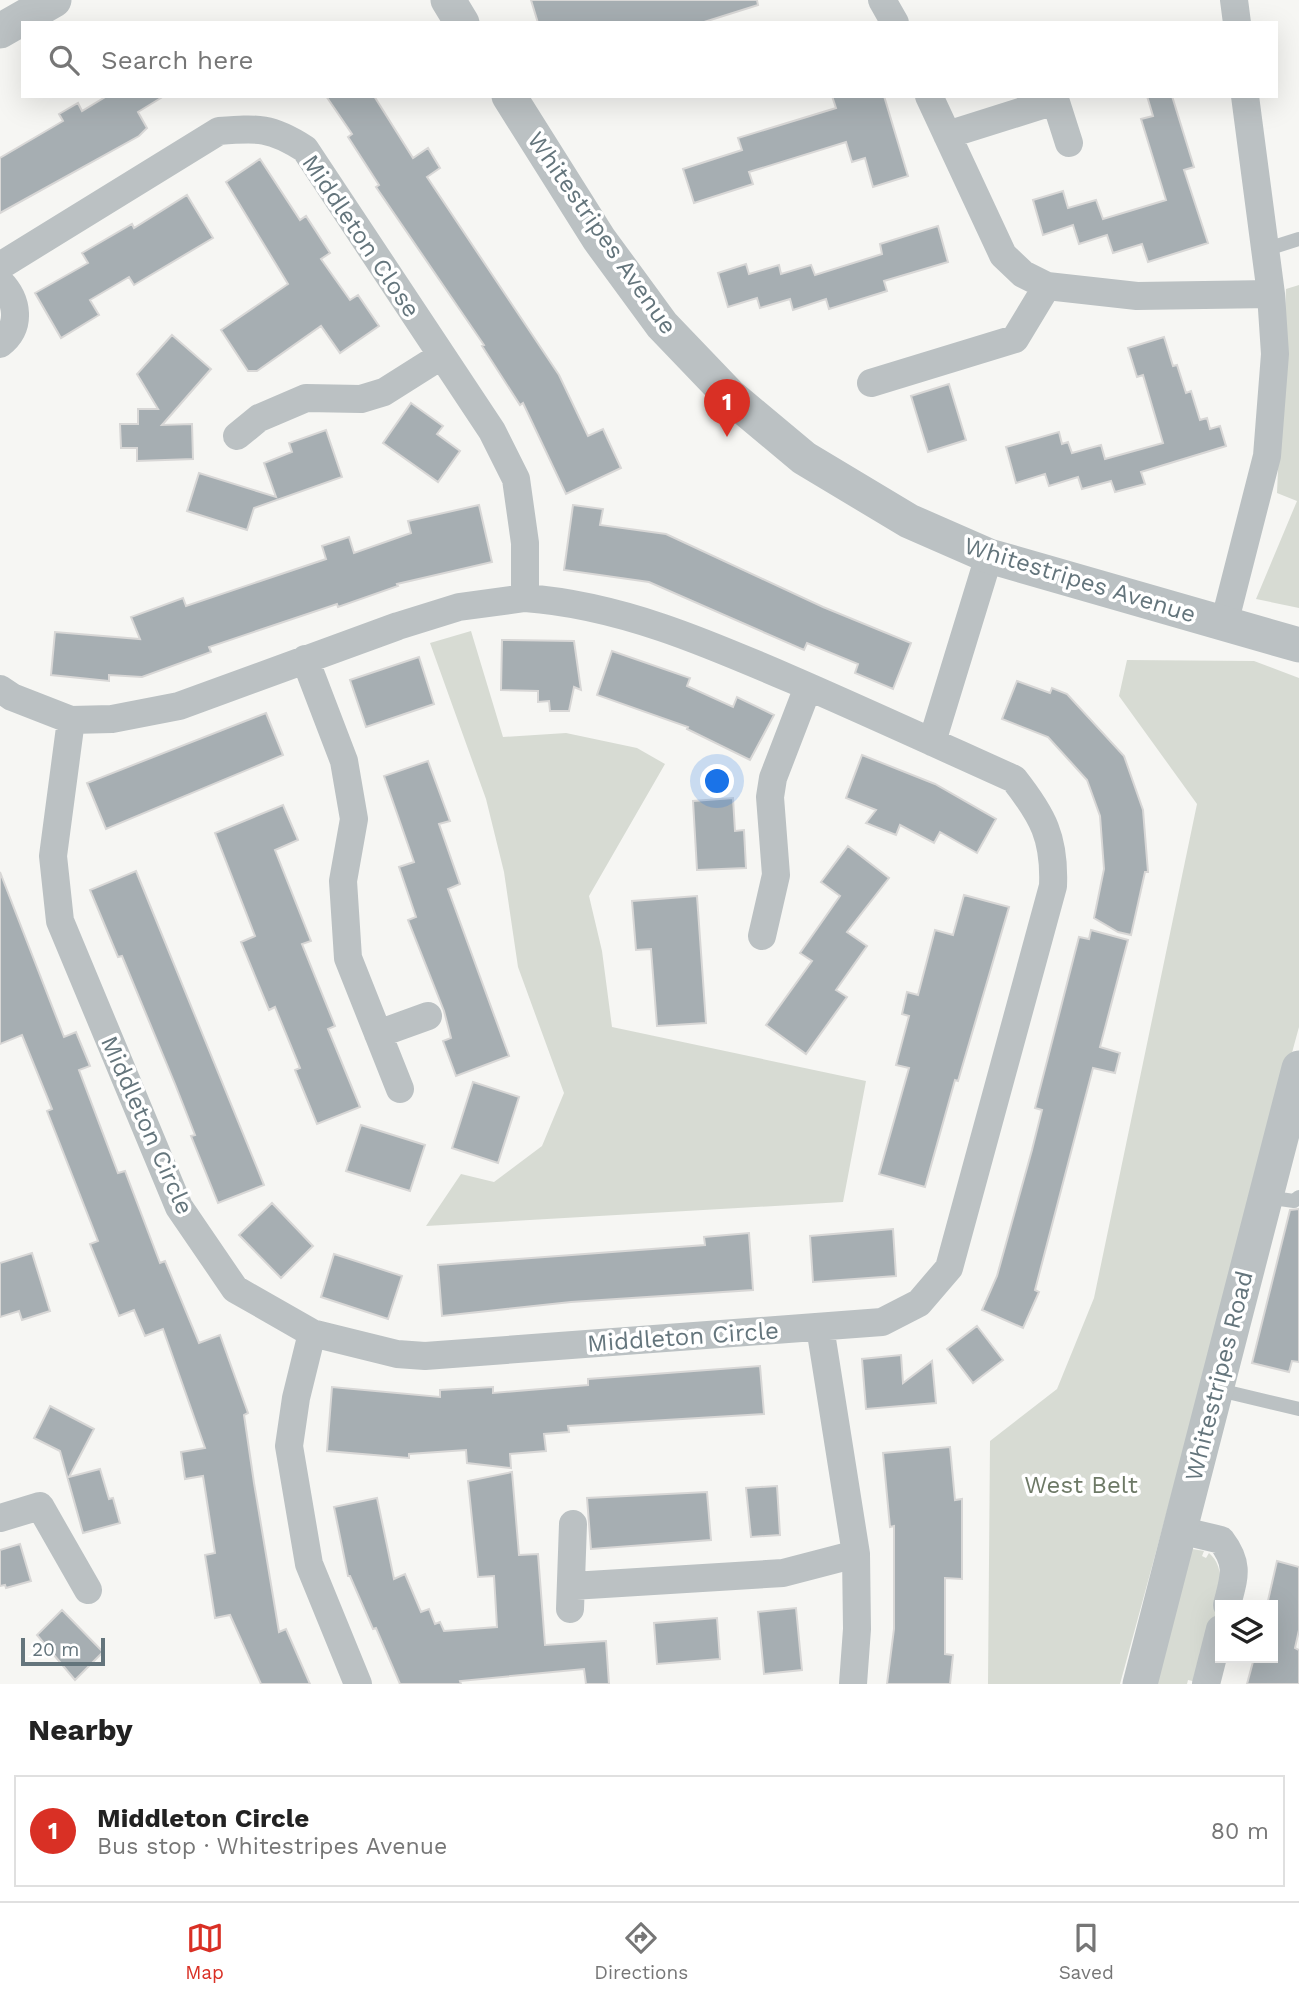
<!DOCTYPE html>
<html lang="en">
<head>
<meta charset="utf-8">
<style>
  :root { --surface:#fff; --page:#f2f2f2; --text:#222; --muted:#767676; --line:#e0e0e0; --accent:#d93025 }
  body { margin:0; font-family:"Work Sans",sans-serif; background:var(--page); color:var(--text) }
  .controls { position:absolute; right:21px; bottom:21px; display:grid; overflow:hidden; border-radius:0px; box-shadow:0 7px 28px #0002 }
  .controls button { width:63px; height:63px; display:grid; place-items:center; padding:0; border:0; border-bottom:2px solid var(--line); background:var(--surface); color:var(--text); font:35px sans-serif }
  .scale { position:absolute; left:21px; bottom:18px; width:84px; box-sizing:border-box; padding-left:7px; border:4px solid #64757c; border-top:0; font-size:19px; line-height:24px; white-space:nowrap; color:#64757c; -webkit-text-stroke:5px #fff; paint-order:stroke }
  .you { position:absolute; left:718px; top:782px; width:24px; height:24px; margin:-18px; border:5px solid #fff; border-radius:50%; background:#1a73e8; box-shadow:0 0 0 10px #1a73e833 }
  .badge { display:grid; place-items:center; width:46px; height:46px; border-radius:50%; background:var(--accent); color:#fff; font-size:23px; font-weight:700 }
  .pin { position:absolute; translate:-50% -58px; filter:drop-shadow(0 2px 4px #0008) }
  .pin::after { content:''; position:absolute; top:37px; width:24px; height:21px; background:inherit; clip-path:polygon(0 0,100% 0,50% 100%) }
  .list { margin:0; padding:0; list-style:none }
  h2 { display:flex; justify-content:space-between; align-items:center; height:91px; margin:0; padding:0 28px; font-size:30px }
  h2 small { font-size:23px; font-weight:400; color:var(--muted) }
  .list li { display:grid; grid-template-columns:46px 1fr auto; gap:21px; align-items:center; box-sizing:border-box; height:112px; margin:0 14px 14px; padding:0 14px; border:2px solid var(--line); border-radius:0px }
  .list b { display:block; font-size:26px; white-space:nowrap }
  .list p { margin:0; font-size:23px; white-space:nowrap; color:var(--muted) }
  .list em { font-size:23px; font-style:normal; color:var(--muted) }
  .icon { flex:none; width:38px; height:38px; fill:none; stroke:currentColor; stroke-width:2; stroke-linecap:round; stroke-linejoin:round }
  .map { position:relative; flex:none; width:1299px; height:1684px; overflow:hidden }
  .search { position:absolute; background:var(--surface); box-shadow:0 7px 28px #0002; left:21px; right:21px; top:21px; height:77px; display:flex; align-items:center; gap:18px; box-sizing:border-box; padding:0 24px; border-radius:0px; color:var(--muted); font-size:26px }
  .sheet { height:217px; background:var(--surface) }
  nav { display:flex; justify-content:space-around; align-items:center; box-sizing:border-box; height:98px; border-top:2px solid var(--line); background:var(--surface); font-size:19px; color:var(--muted) }
  nav a { display:grid; justify-items:center; gap:4px }
  nav .on { color:var(--accent) }
  .map>svg:first-child { display:block }
  .green { fill:#d7dbd3 }
  .building { fill:#a6aeb2; stroke:#d8d7d6; stroke-width:2 }
  .lines { fill:none; stroke-linecap:round; stroke-linejoin:round }
  .service { stroke:#bbc1c3; stroke-width:14 }
  .minor { stroke:#bbc1c3; stroke-width:28 }
  .tertiary { stroke:#bbc1c3; stroke-width:35 }
  .labels { text-anchor:middle; dominant-baseline:central; stroke-width:7; stroke-linejoin:round; paint-order:stroke }
  .street-label { font-size:24px; fill:#64757c; stroke:#fff }
  .park-label { font-size:24px; fill:#6d7966; stroke:#fff }
</style>
</head>
<body>
<div class="map">
<svg width="1299" height="1684" viewBox="0 0 1299 1684">
  <rect width="100%" height="100%" fill="#f6f6f3"/>
  <!-- green -->
  <path class="green" d="M 1299,285 L 1299,608 L 1256,599 L 1297,501 L 1277,493 L 1286,289 Z
    M 471,631 L 503,737 L 566,733 L 637,748 L 665,764 L 589,896 L 602,951 L 612,1027 L 866,1081 L 843,1202 L 426,1226 L 461,1174 L 494,1182 L 542,1146 L 564,1093 L 518,967 L 504,872 L 486,799 L 430,643 Z
    M 1127,660 L 1254,661 L 1299,678 L 1299,1027 L 1120,1684 L 988,1684 L 990,1441 L 1057,1389 L 1094,1298 L 1197,804 L 1119,696 Z
    M 1192,1549 L 1204,1551 L 1202,1556 L 1206,1558 L 1209,1553 C 1234,1574 1212,1626 1205,1652 L 1200,1651 L 1197,1682 L 1188,1680 L 1187,1684 L 1151,1684 Z"/>
  <!-- building -->
  <path class="building" d="M 531,0 L 757,0 L 758,5 L 701,23 L 538,23 Z
    M 107,96 L 164,96 L 138,112 L 147,128 L 139,136 L 0,213 L 0,158 L 63,121 L 59,114 L 78,103 L 82,111 Z
    M 326,96 L 374,96 L 413,158 L 428,148 L 440,168 L 427,177 L 559,375 L 588,436 L 603,429 L 621,468 L 566,494 L 523,403 L 520,405 L 482,346 L 484,345 L 376,187 L 379,185 L 348,137 L 352,134 Z
    M 832,96 L 884,96 L 908,176 L 873,187 L 865,158 L 852,162 L 846,142 L 749,172 L 753,184 L 694,203 L 683,169 L 742,150 L 738,138 L 836,108 Z
    M 1147,96 L 1172,96 L 1194,167 L 1184,170 L 1208,243 L 1148,262 L 1142,244 L 1113,253 L 1107,235 L 1079,244 L 1073,225 L 1043,235 L 1033,200 L 1063,191 L 1068,208 L 1096,200 L 1103,219 L 1166,200 L 1141,119 L 1153,116 Z
    M 260,159 L 300,220 L 306,216 L 330,253 L 321,259 L 350,300 L 358,295 L 379,326 L 340,353 L 321,326 L 257,371 L 248,371 L 221,330 L 288,284 L 226,182 Z
    M 187,195 L 213,238 L 134,285 L 129,277 L 90,300 L 99,315 L 61,338 L 35,293 L 88,263 L 82,253 L 132,224 L 134,228 Z
    M 938,226 L 948,262 L 884,281 L 887,291 L 829,309 L 826,299 L 793,310 L 790,299 L 760,308 L 757,298 L 728,307 L 718,273 L 746,264 L 749,274 L 779,265 L 781,274 L 811,265 L 815,275 L 882,254 L 880,244 Z
    M 172,335 L 211,369 L 162,425 L 192,424 L 193,459 L 137,461 L 137,448 L 121,448 L 120,424 L 138,424 L 138,409 L 158,409 L 137,374 Z
    M 1164,337 L 1173,366 L 1177,365 L 1186,393 L 1191,391 L 1200,420 L 1207,418 L 1210,429 L 1220,426 L 1226,446 L 1141,472 L 1145,484 L 1115,492 L 1111,481 L 1082,489 L 1078,477 L 1049,486 L 1045,474 L 1016,483 L 1006,447 L 1059,432 L 1062,444 L 1068,442 L 1072,453 L 1101,445 L 1105,459 L 1163,443 L 1143,375 L 1137,377 L 1128,348 Z
    M 949,384 L 966,440 L 928,452 L 911,396 Z
    M 411,403 L 443,426 L 437,434 L 460,451 L 438,482 L 383,443 Z
    M 326,430 L 342,477 L 254,508 L 247,530 L 187,511 L 199,473 L 276,497 L 264,463 L 292,452 L 289,443 Z
    M 479,505 L 492,562 L 397,584 L 398,586 L 338,607 L 337,604 L 209,647 L 211,652 L 142,677 L 109,675 L 109,681 L 51,675 L 55,632 L 140,639 L 131,617 L 183,598 L 186,606 L 326,559 L 322,546 L 349,537 L 354,553 L 411,533 L 408,521 Z
    M 573,505 L 603,509 L 600,525 L 666,534 L 823,607 L 911,643 L 893,689 L 855,673 L 858,664 L 807,643 L 804,650 L 649,582 L 564,570 Z
    M 502,640 L 574,641 L 581,690 L 574,687 L 569,711 L 550,711 L 549,701 L 538,702 L 538,691 L 501,690 Z
    M 612,651 L 690,678 L 687,686 L 733,707 L 737,697 L 774,715 L 750,760 L 687,729 L 688,727 L 597,695 Z
    M 419,657 L 434,704 L 366,727 L 350,680 Z
    M 1017,681 L 1050,693 L 1052,688 L 1067,694 L 1124,756 L 1143,810 L 1148,872 L 1145,872 L 1131,935 L 1118,932 L 1094,918 L 1104,869 L 1100,816 L 1087,780 L 1048,737 L 1002,719 Z
    M 266,713 L 283,755 L 106,829 L 87,783 Z
    M 862,755 L 935,784 L 996,819 L 977,853 L 940,832 L 934,843 L 900,825 L 896,835 L 866,823 L 876,810 L 846,798 Z
    M 428,761 L 450,821 L 439,824 L 460,884 L 448,889 L 509,1056 L 456,1076 L 443,1041 L 451,1038 L 444,1011 L 408,920 L 416,917 L 399,867 L 414,862 L 384,776 Z
    M 733,798 L 735,831 L 744,830 L 746,868 L 697,870 L 693,801 Z
    M 283,805 L 298,840 L 275,850 L 311,941 L 302,944 L 335,1026 L 328,1029 L 360,1107 L 317,1124 L 295,1070 L 300,1068 L 275,1007 L 269,1010 L 241,942 L 255,936 L 215,833 Z
    M 848,846 L 889,878 L 847,932 L 867,946 L 836,990 L 847,997 L 806,1054 L 766,1025 L 812,961 L 800,953 L 840,896 L 821,882 Z
    M 136,871 L 264,1185 L 218,1203 L 191,1136 L 195,1135 L 175,1084 L 122,956 L 118,957 L 90,890 Z
    M 0,872 L 64,1037 L 76,1032 L 90,1066 L 79,1070 L 118,1173 L 125,1171 L 160,1263 L 165,1261 L 199,1343 L 220,1335 L 248,1413 L 244,1415 L 254,1483 L 279,1632 L 286,1629 L 310,1684 L 261,1684 L 230,1615 L 215,1618 L 205,1555 L 215,1553 L 203,1476 L 185,1479 L 181,1452 L 205,1448 L 163,1329 L 145,1336 L 134,1310 L 119,1316 L 90,1244 L 98,1241 L 47,1111 L 52,1109 L 22,1035 L 0,1044 Z
    M 964,895 L 1009,907 L 958,1081 L 955,1080 L 925,1187 L 879,1174 L 909,1068 L 896,1065 L 909,1016 L 902,1014 L 907,992 L 918,995 L 935,930 L 953,935 Z
    M 697,896 L 706,1023 L 657,1026 L 651,949 L 636,950 L 632,901 Z
    M 1091,930 L 1128,940 L 1100,1047 L 1120,1053 L 1115,1073 L 1093,1068 L 1035,1290 L 1039,1292 L 1023,1328 L 982,1310 L 997,1276 L 1032,1150 L 1042,1110 L 1035,1108 L 1079,937 L 1089,939 Z
    M 473,1082 L 519,1097 L 498,1163 L 452,1148 Z
    M 361,1125 L 425,1145 L 410,1191 L 346,1171 Z
    M 272,1203 L 313,1246 L 281,1278 L 239,1235 Z
    M 1299,1209 L 1299,1362 L 1292,1361 L 1289,1372 L 1252,1363 L 1290,1210 Z
    M 893,1229 L 896,1276 L 813,1282 L 810,1236 Z
    M 749,1233 L 753,1290 L 571,1302 L 442,1316 L 438,1265 L 705,1245 L 704,1237 Z
    M 32,1253 L 50,1311 L 22,1320 L 19,1311 L 0,1317 L 0,1263 Z
    M 334,1254 L 402,1276 L 388,1319 L 321,1297 Z
    M 977,1326 L 1003,1360 L 973,1383 L 947,1349 Z
    M 901,1355 L 903,1383 L 932,1361 L 936,1403 L 866,1409 L 862,1359 Z
    M 760,1366 L 764,1414 L 568,1426 L 569,1432 L 544,1434 L 546,1451 L 510,1454 L 511,1468 L 467,1463 L 466,1450 L 409,1454 L 409,1458 L 327,1451 L 332,1387 L 440,1397 L 440,1390 L 493,1387 L 493,1393 L 588,1385 L 588,1379 Z
    M 50,1406 L 94,1429 L 69,1477 L 100,1469 L 109,1499 L 113,1498 L 120,1523 L 83,1533 L 60,1451 L 34,1438 Z
    M 950,1447 L 955,1500 L 962,1499 L 962,1579 L 945,1578 L 945,1654 L 953,1655 L 950,1684 L 887,1684 L 894,1629 L 894,1526 L 890,1527 L 883,1453 Z
    M 512,1472 L 519,1555 L 538,1554 L 545,1645 L 606,1641 L 609,1684 L 586,1684 L 584,1669 L 460,1681 L 461,1684 L 400,1684 L 376,1628 L 373,1629 L 350,1576 L 348,1576 L 334,1507 L 377,1498 L 394,1579 L 405,1574 L 421,1612 L 429,1609 L 435,1624 L 440,1622 L 444,1631 L 497,1627 L 494,1576 L 478,1577 L 468,1481 Z
    M 777,1486 L 780,1535 L 751,1537 L 746,1488 Z
    M 707,1492 L 711,1540 L 591,1549 L 587,1498 Z
    M 20,1544 L 31,1581 L 6,1588 L 5,1585 L 0,1586 L 0,1550 Z
    M 1277,1561 L 1299,1567 L 1299,1630 L 1295,1648 L 1299,1650 L 1299,1684 L 1247,1684 L 1254,1658 L 1273,1658 L 1273,1605 L 1267,1605 Z
    M 796,1608 L 802,1670 L 764,1674 L 758,1612 Z
    M 62,1610 L 103,1652 L 75,1680 L 37,1635 Z
    M 717,1618 L 720,1659 L 657,1664 L 654,1623 Z"/>
  <g class="lines">
    <!-- service -->
    <path class="service" d="M 1264,250 L 1299,239
      M 1266,1197 L 1294,1201 L 1299,1197
      M 1215,1389 L 1299,1409"/>
    <!-- minor -->
    <path class="minor" d="M 882,0 L 895,23
      M 1234,0 L 1237,23
      M 929,96 L 1003,255 L 1023,274 L 1047,286 L 1137,296 L 1271,294
      M 1054,96 L 1069,143
      M 947,135 L 1055,101
      M 0,266 L 219,131 C 258,128 271,127 305,149 L 492,431 L 516,479 L 525,543 L 525,598
      M 0,282 C 18,300 22,327 0,344
      M 871,383 L 1015,339 L 1047,286
      M 237,436 L 259,418 L 306,398 L 361,399 L 384,392 L 441,356
      M 525,598 C 622,605 712,645 800,683 C 871,714 943,747 1014,779 C 1043,816 1055,838 1053,886 L 949,1268 L 919,1303 L 882,1322 L 425,1356 L 397,1354 L 312,1333 L 235,1289 L 179,1207 L 60,921 L 53,856 L 71,720 L 112,719 L 179,706 L 398,626 L 459,607 Z
      M 1224,624 L 1267,456 L 1275,354 L 1271,294 L 1245,96
      M 305,659 L 344,761 L 354,819 L 343,881 L 348,958 L 400,1089
      M 0,689 L 12,697 L 71,720
      M 932,742 L 989,556
      M 762,936 L 776,875 L 770,797 L 773,778 L 808,687
      M 378,1034 L 428,1016
      M 820,1327 L 856,1554 L 857,1629 L 853,1684
      M 312,1333 L 296,1398 L 289,1446 L 309,1564 L 358,1684
      M 0,1518 L 40,1506 L 88,1590
      M 1179,1530 L 1221,1540 C 1240,1565 1234,1577 1227,1605
      M 572,1586 L 783,1573 L 856,1554
      M 570,1609 L 573,1524
      M 1206,1684 L 1220,1629"/>
    <!-- tertiary -->
    <path class="tertiary" d="M 448,0 L 462,23
      M 0,31 L 54,0
      M 509,96 L 599,239 L 662,325 L 731,397 L 804,458 L 909,521 L 989,556 L 1299,645
      M 1140,1684 L 1299,1068"/>
  </g>
  <g class="labels">
    <!-- street labels -->
    <g class="street-label">
      <text transform="translate(602 233) rotate(55)">Whitestripes Avenue</text>
      <text transform="translate(361 236) rotate(56)">Middleton Close</text>
      <text transform="translate(1080 580) rotate(17)">Whitestripes Avenue</text>
      <text transform="translate(147 1125) rotate(66)">Middleton Circle</text>
      <text transform="translate(683 1337) rotate(-4)">Middleton Circle</text>
      <text transform="translate(1219 1376) rotate(-76)">Whitestripes Road</text>
    </g>
    <!-- park labels -->
    <g class="park-label">
      <text x="1081" y="1485">West Belt</text>
    </g>
  </g>
</svg>
<div class="controls">
<button><svg class="icon" aria-label="layers" viewBox="0 0 24 24"><path d="M12 4l9 5-9 5-9-5zM3 14l9 5 9-5"/></svg></button>
</div>
<div class="scale">20 m</div>
<div class="you"></div>
<div class="pin badge" style="left:727px;top:437px">1</div>
<div class="search"><svg class="icon" aria-label="search" viewBox="0 0 24 24"><circle cx="10" cy="10" r="6"/><path d="M15 15l6 6"/></svg>Search here</div>
</div>
<section class="sheet">
<h2>Nearby<small></small></h2>
<ul class="list">
<li><span class="badge">1</span><div><b>Middleton Circle</b><p>Bus stop · Whitestripes Avenue</p></div><em>80 m</em></li>
</ul>
</section>
<nav>
<a class="on"><svg class="icon" aria-label="map" viewBox="0 0 24 24"><path d="M3 6l6-2 6 2 6-2v14l-6 2-6-2-6 2zM9 4v14M15 6v14"/></svg>Map</a>
<a><svg class="icon" aria-label="directions" viewBox="0 0 24 24"><path d="M12 3l9 9-9 9-9-9zM9 14v-3h6M13 9l2 2-2 2"/></svg>Directions</a>
<a><svg class="icon" aria-label="saved" viewBox="0 0 24 24"><path d="M7 4h10v16l-5-4-5 4z"/></svg>Saved</a>
</nav>
</body>
</html>
